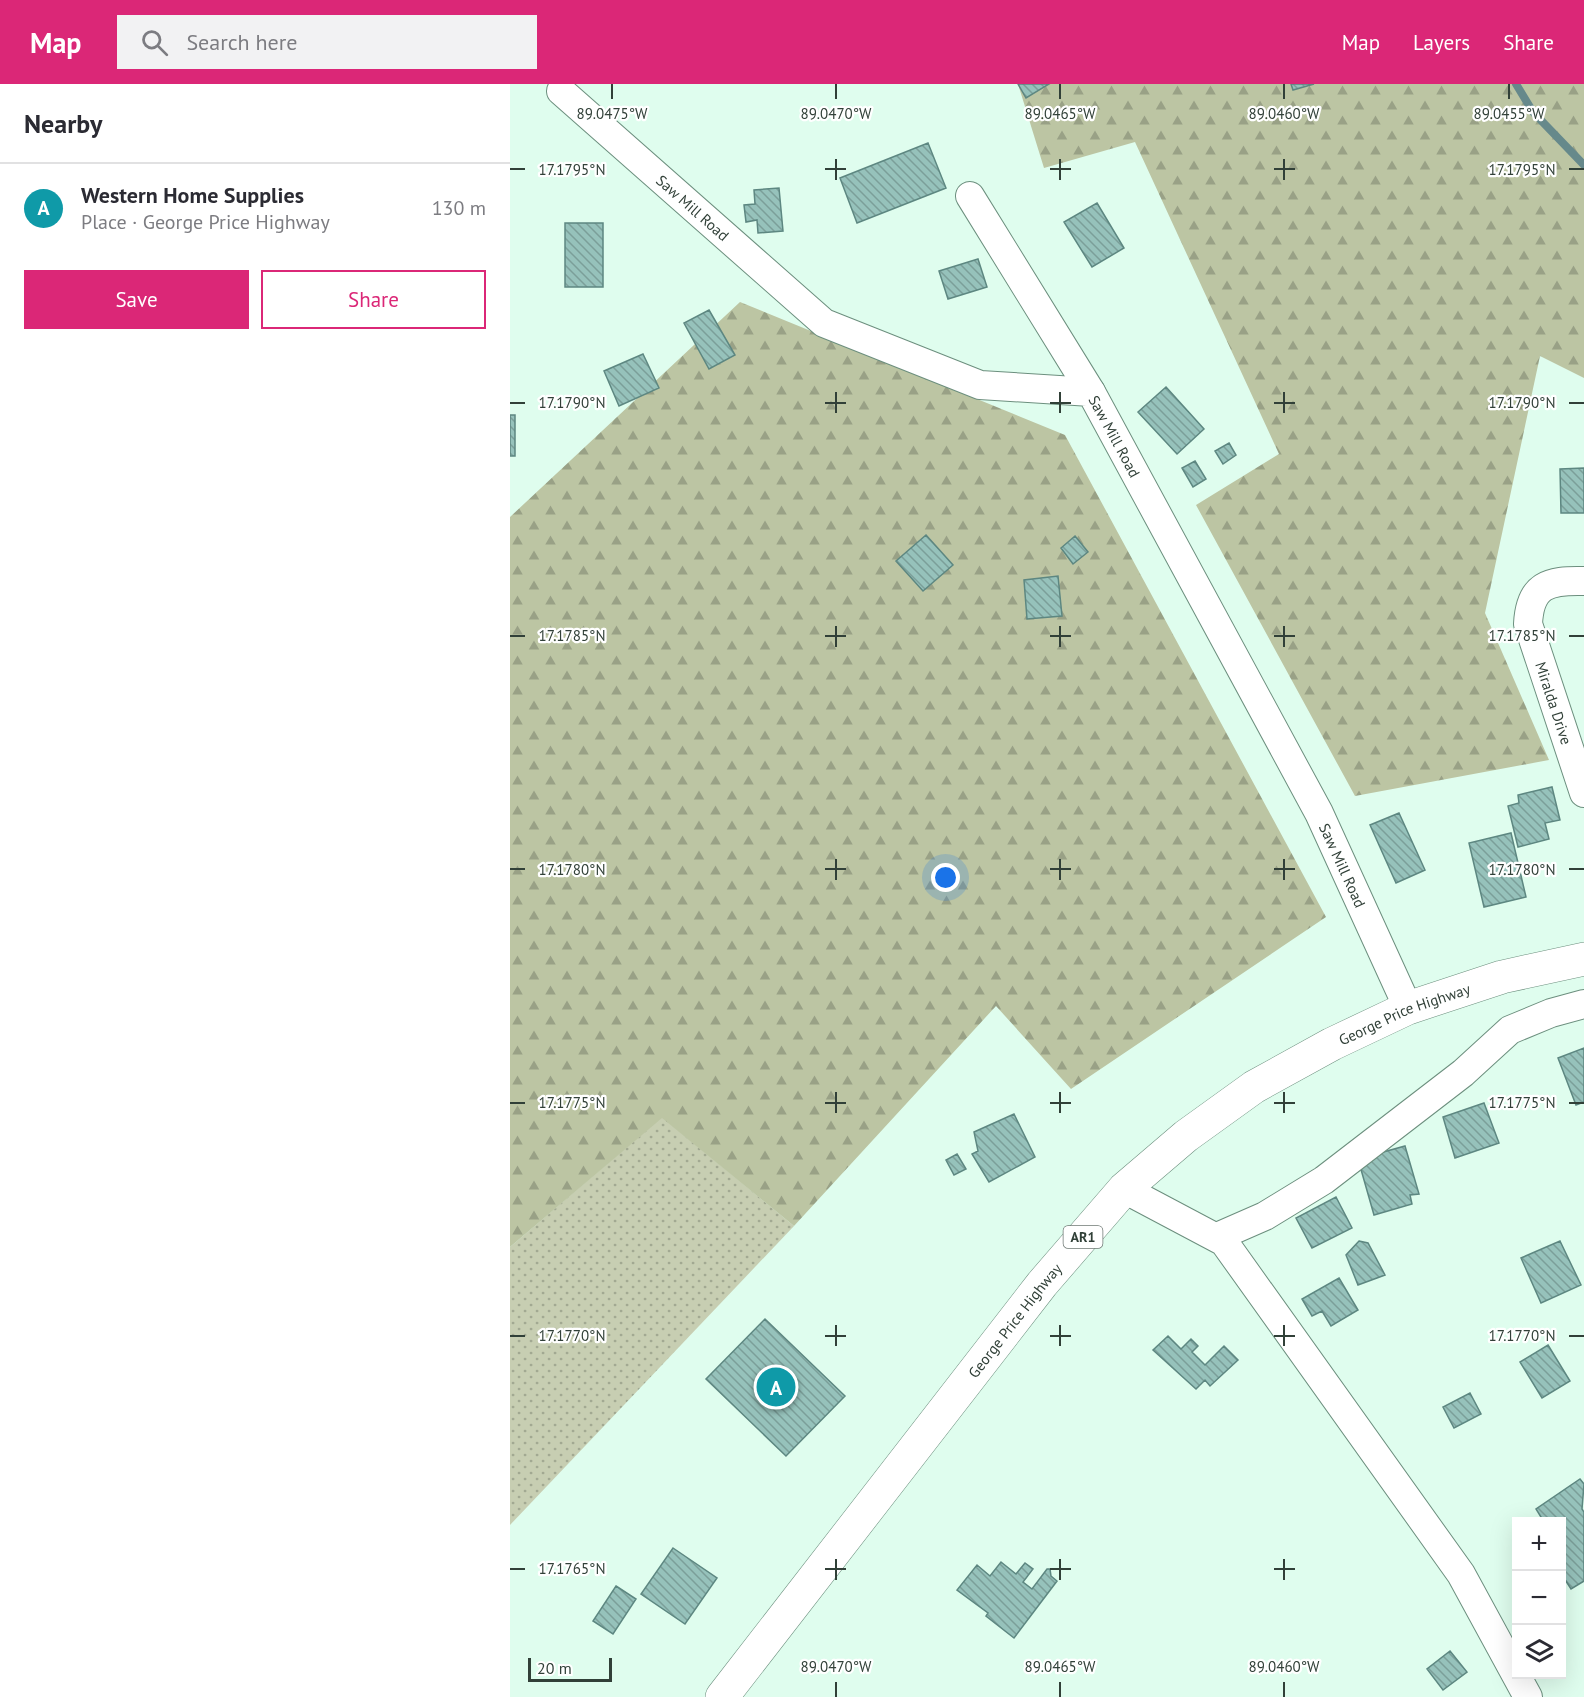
<!DOCTYPE html>
<html lang="en">
<head>
<meta charset="utf-8">
<style>
  :root { --surface:#fff; --page:#f2f2f3; --text:#2b2b33; --muted:#7c7c81; --line:#e1e1e2; --accent:#db2777 }
  body { margin:0; font-family:"PT Sans",sans-serif; background:var(--page); color:var(--text) }
  .controls { position:absolute; right:18px; bottom:18px; display:grid; overflow:hidden; border-radius:0px; box-shadow:0 6px 24px #0002 }
  .controls button { width:54px; height:54px; display:grid; place-items:center; padding:0; border:0; border-bottom:2px solid var(--line); background:var(--surface); color:var(--text); font:30px sans-serif }
  .scale { position:absolute; left:18px; bottom:15px; width:84px; box-sizing:border-box; padding-left:6px; border:3px solid #314038; border-top:0; font-size:16px; line-height:21px; white-space:nowrap; color:#314038; -webkit-text-stroke:4px #fff; paint-order:stroke }
  .you { position:absolute; left:436px; top:794px; width:21px; height:21px; margin:-15px; border:4px solid #fff; border-radius:50%; background:#1a73e8; box-shadow:0 0 0 9px #1a73e833 }
  .badge { display:grid; place-items:center; width:39px; height:39px; border-radius:50%; background:var(--accent); color:#fff; font-size:20px; font-weight:700 }
  .pin { position:absolute; translate:-50% -50%; border:3px solid #fff; box-shadow:0 2px 6px #0006 }
  .list { margin:0; padding:0; list-style:none }
  h2 { display:flex; justify-content:space-between; align-items:center; height:78px; margin:0; padding:0 24px; font-size:26px }
  h2 small { font-size:20px; font-weight:400; color:var(--muted) }
  .list li { display:grid; grid-template-columns:39px 1fr auto; gap:18px; align-items:center; box-sizing:border-box; height:90px; padding:0 24px; border-top:2px solid var(--line) }
  .list b { display:block; font-size:22px; white-space:nowrap }
  .list p { margin:0; font-size:20px; white-space:nowrap; color:var(--muted) }
  .list em { font-size:20px; font-style:normal; color:var(--muted) }
  .actions { display:flex; gap:12px; padding:18px 24px }
  .actions a { flex:1; padding:14px 0; border:2px solid var(--accent); border-radius:0px; text-align:center; font-size:21px; color:var(--accent) }
  .actions .main { background:var(--accent); color:#fff }
  .icon { flex:none; width:33px; height:33px; fill:none; stroke:currentColor; stroke-width:2; stroke-linecap:round; stroke-linejoin:round }
  .map { position:relative; flex:none; width:1074px; height:1613px; overflow:hidden }
  header { display:flex; align-items:center; gap:36px; box-sizing:border-box; height:84px; padding:0 30px; background:var(--accent); color:#fff }
  header strong { font-size:28px }
  nav { display:flex; gap:33px; margin-inline-start:auto; font-size:21px }
  .search { width:420px; height:54px; background:var(--page); display:flex; align-items:center; gap:15px; box-sizing:border-box; padding:0 21px; border-radius:0px; color:var(--muted); font-size:22px }
  main { display:flex }
  aside { flex:1; background:var(--surface) }
  .map>svg:first-child { display:block }
  .green { fill:url(#green-dots) }
  .forest { fill:url(#forest-firs) }
  .lines { fill:none; stroke-linecap:round; stroke-linejoin:round }
  .stream { stroke:#66898b; stroke-width:8 }
  .building { fill:url(#building-back-hatch); stroke:#5d8781; stroke-width:1.5 }
  .street-casing { stroke:#6c8f7e; stroke-width:30 }
  .highway-casing { stroke:#6c8f7e; stroke-width:34 }
  .street { stroke:#fff; stroke-width:28 }
  .highway { stroke:#fff; stroke-width:33 }
  .ticks { fill:none; stroke:#314038; stroke-width:2 }
  .labels { text-anchor:middle; dominant-baseline:central; stroke-width:4.5; stroke-linejoin:round; paint-order:stroke }
  .shield { fill:#fff; stroke:#6f7974; stroke-width:1.5 }
  .shield-label { font-size:14px; font-weight:bold; fill:#314038 }
  .street-label { font-size:15px; fill:#314038; stroke:#fff }
  .ticks-label { font-size:15px; text-anchor:middle; fill:#314038; stroke:#fff; stroke-width:4.5; stroke-linejoin:round; paint-order:stroke }
</style>
</head>
<body>
<header>
<strong>Map</strong>
<div class="search"><svg class="icon" aria-label="search" viewBox="0 0 24 24"><circle cx="10" cy="10" r="6"/><path d="M15 15l6 6"/></svg>Search here</div>
<nav><a>Map</a><a>Layers</a><a>Share</a></nav>
</header>
<main>
<aside>
<h2>Nearby<small></small></h2>
<ul class="list">
<li><span class="badge" style="background:#0f9aa8">A</span><div><b>Western Home Supplies</b><p>Place · George Price Highway</p></div><em>130 m</em></li>
</ul>
<div class="actions"><a class="main">Save</a><a>Share</a></div>
</aside>
<div class="map">
<svg width="1074" height="1613" viewBox="0 0 1074 1613">
  <defs>
    <pattern id="green-dots" width="8" height="8" patternUnits="userSpaceOnUse" patternTransform="scale(1.5)"><rect width="8" height="8" fill="#c7ceb2"/><path d="M2 2h.1M6 6h.1" fill="none" stroke="#a2a992" stroke-width="1.8" stroke-linecap="round"/></pattern>
    <pattern id="forest-firs" width="22" height="20" patternUnits="userSpaceOnUse" patternTransform="scale(1.5)"><rect width="22" height="20" fill="#bcc5a3"/><path d="M5 1l3.5 6h-7zM16 11l3.5 6h-7z" fill="#99a186"/></pattern>
    <pattern id="building-back-hatch" width="6" height="6" patternUnits="userSpaceOnUse" patternTransform="scale(1.5)"><rect width="6" height="6" fill="#96c2bb"/><path d="M-1 5l2 2M0 0l6 6M5-1l2 2" fill="none" stroke="#7b9f99"/></pattern>
  </defs>
  <rect width="100%" height="100%" fill="#dffdee"/>
  <!-- green -->
  <path class="green" d="M 152,1033 L 284,1142 L 0,1441 L 0,1163 Z"/>
  <!-- forest -->
  <path class="forest" d="M 508,0 L 1074,0 L 1074,294 L 1030,272 L 975,529 L 1039,676 L 845,712 L 686,421 L 769,370 L 625,58 L 534,84 Z
    M 230,218 L 555,351 L 816,833 L 561,1005 L 486,922 L 284,1142 L 152,1034 L 0,1163 L 0,433 Z"/>
  <g class="lines">
    <!-- stream -->
    <path class="stream" d="M 1006,0 L 1023,28 L 1074,81"/>
  </g>
  <!-- building -->
  <path class="building" d="M 508,0 L 539,0 L 516,14 Z
    M 781,0 L 804,0 L 783,6 Z
    M 418,59 L 436,104 L 347,139 L 330,94 Z
    M 269,104 L 273,147 L 248,149 L 247,136 L 236,138 L 234,121 L 245,120 L 244,106 Z
    M 587,119 L 614,164 L 582,183 L 554,138 Z
    M 55,139 L 93,139 L 93,203 L 55,203 Z
    M 468,175 L 477,203 L 438,215 L 429,187 Z
    M 199,226 L 225,271 L 199,285 L 174,239 Z
    M 133,270 L 149,304 L 109,322 L 94,287 Z
    M 656,303 L 694,345 L 667,370 L 628,328 Z
    M 0,331 L 5,331 L 5,372 L 0,372 Z
    M 719,359 L 726,371 L 713,380 L 705,367 Z
    M 685,377 L 696,395 L 683,403 L 672,384 Z
    M 1074,384 L 1074,429 L 1051,429 L 1050,385 Z
    M 416,451 L 443,481 L 413,507 L 386,477 Z
    M 565,452 L 578,468 L 563,480 L 551,464 Z
    M 548,492 L 552,532 L 517,535 L 514,496 Z
    M 1042,703 L 1050,736 L 1035,739 L 1039,755 L 1008,763 L 998,722 L 1009,719 L 1008,711 Z
    M 889,729 L 915,786 L 886,799 L 860,741 Z
    M 1001,749 L 1016,813 L 974,823 L 959,759 Z
    M 1074,964 L 1074,1018 L 1066,1021 L 1048,974 Z
    M 974,1019 L 989,1059 L 945,1074 L 933,1033 Z
    M 504,1030 L 525,1073 L 479,1098 L 462,1070 L 468,1067 L 464,1048 Z
    M 895,1062 L 909,1110 L 900,1111 L 902,1120 L 864,1131 L 848,1075 Z
    M 447,1070 L 456,1085 L 444,1091 L 436,1076 Z
    M 826,1113 L 842,1144 L 802,1164 L 786,1134 Z
    M 849,1157 L 858,1159 L 875,1191 L 848,1201 L 836,1171 Z
    M 1050,1157 L 1071,1201 L 1031,1219 L 1011,1174 Z
    M 829,1194 L 848,1226 L 821,1242 L 812,1227 L 802,1232 L 792,1215 Z
    M 255,1235 L 335,1312 L 276,1372 L 196,1295 Z
    M 658,1252 L 671,1265 L 681,1255 L 688,1262 L 682,1268 L 695,1281 L 714,1262 L 728,1276 L 700,1302 L 695,1296 L 686,1305 L 643,1266 Z
    M 1038,1261 L 1060,1297 L 1032,1314 L 1010,1278 Z
    M 960,1309 L 971,1330 L 944,1344 L 933,1323 Z
    M 1070,1395 L 1074,1400 L 1072,1425 L 1074,1428 L 1074,1497 L 1061,1505 L 1052,1491 L 1052,1438 L 1034,1438 L 1026,1425 Z
    M 163,1464 L 207,1494 L 175,1540 L 131,1510 Z
    M 491,1478 L 506,1490 L 515,1479 L 523,1485 L 513,1498 L 522,1505 L 537,1485 L 540,1485 L 541,1492 L 547,1497 L 504,1554 L 476,1532 L 478,1529 L 447,1506 L 467,1481 L 480,1492 Z
    M 106,1502 L 126,1515 L 103,1550 L 83,1537 Z
    M 940,1567 L 957,1588 L 933,1606 L 917,1585 Z"/>
  <g class="lines">
    <defs>
      <g id="street">
        <path id="s1" d="M 51,7 L 314,239 L 470,301 L 581,308 L 809,729 L 898,924"/>
        <path d="M 460,112 L 581,308"/>
        <path id="s2" d="M 1074,497 C 1038,496 1020,501 1018,540 L 1074,709"/>
        <path d="M 614,1105 L 714,1158 L 951,1490 L 1018,1613"/>
        <path d="M 707,1153 L 755,1132 L 814,1096 L 953,989 L 1000,946 L 1041,929 L 1074,920"/>
      </g>
      <g id="highway">
        <path id="s3" d="M 212,1613 L 532,1200 L 614,1105 L 676,1052 L 744,1003 L 822,960 L 898,924 L 992,893 L 1074,875"/>
      </g>
    </defs>
    <!-- street casing -->
    <use href="#street" class="street-casing"/>
    <!-- highway casing -->
    <use href="#highway" class="highway-casing"/>
    <!-- street -->
    <use href="#street" class="street"/>
    <!-- highway -->
    <use href="#highway" class="highway"/>
  </g>
  <!-- ticks -->
  <path class="ticks" d="M 102,0 L 102,15M 326,0 L 326,15M 550,0 L 550,15M 774,0 L 774,15M 999,0 L 999,15M 326,75 L 326,96M 550,75 L 550,96M 774,75 L 774,96M 0,85 L 15,85M 315,85 L 336,85M 540,85 L 561,85M 764,85 L 785,85M 1059,85 L 1074,85M 326,308 L 326,329M 550,308 L 550,329M 774,308 L 774,329M 0,319 L 15,319M 315,319 L 336,319M 540,319 L 561,319M 764,319 L 785,319M 1059,319 L 1074,319M 326,542 L 326,563M 550,542 L 550,563M 774,542 L 774,563M 0,552 L 15,552M 315,552 L 336,552M 540,552 L 561,552M 764,552 L 785,552M 1059,552 L 1074,552M 326,775 L 326,796M 550,775 L 550,796M 774,775 L 774,796M 0,785 L 15,785M 315,785 L 336,785M 540,785 L 561,785M 764,785 L 785,785M 1059,785 L 1074,785M 326,1008 L 326,1029M 550,1008 L 550,1029M 774,1008 L 774,1029M 0,1019 L 15,1019M 315,1019 L 336,1019M 540,1019 L 561,1019M 764,1019 L 785,1019M 1059,1019 L 1074,1019M 326,1241 L 326,1262M 550,1241 L 550,1262M 774,1241 L 774,1262M 0,1252 L 15,1252M 315,1252 L 336,1252M 540,1252 L 561,1252M 764,1252 L 785,1252M 1059,1252 L 1074,1252M 326,1475 L 326,1496M 550,1475 L 550,1496M 774,1475 L 774,1496M 0,1485 L 15,1485M 315,1485 L 336,1485M 540,1485 L 561,1485M 764,1485 L 785,1485M 326,1598 L 326,1613M 550,1598 L 550,1613M 774,1598 L 774,1613"/>
  <g class="labels">
    <!-- shield labels -->
    <rect class="shield" x="553.5" y="1142" width="39" height="22" rx="4.5"/>
    <g class="shield-label">
      <text x="573" y="1153">AR1</text>
    </g>
    <!-- street labels -->
    <g class="street-label">
      <text stroke="none"><textPath href="#s1" startOffset="176">Saw Mill Road</textPath></text>
      <text stroke="none"><textPath href="#s1" startOffset="680">Saw Mill Road</textPath></text>
      <text stroke="none"><textPath href="#s2" startOffset="166">Miralda Drive</textPath></text>
      <text stroke="none"><textPath href="#s1" startOffset="1166">Saw Mill Road</textPath></text>
      <text stroke="none"><textPath href="#s3" startOffset="981">George Price Highway</textPath></text>
      <text stroke="none"><textPath href="#s3" startOffset="477">George Price Highway</textPath></text>
    </g>
  </g>
  <g class="ticks-label">
    <text x="102" y="35">89.0475°W</text>
    <text x="326" y="35">89.0470°W</text>
    <text x="550" y="35">89.0465°W</text>
    <text x="774" y="35">89.0460°W</text>
    <text x="999" y="35">89.0455°W</text>
    <text x="62" y="91">17.1795°N</text>
    <text x="1012" y="91">17.1795°N</text>
    <text x="62" y="324">17.1790°N</text>
    <text x="1012" y="324">17.1790°N</text>
    <text x="62" y="557">17.1785°N</text>
    <text x="1012" y="557">17.1785°N</text>
    <text x="62" y="791">17.1780°N</text>
    <text x="1012" y="791">17.1780°N</text>
    <text x="62" y="1024">17.1775°N</text>
    <text x="1012" y="1024">17.1775°N</text>
    <text x="62" y="1257">17.1770°N</text>
    <text x="1012" y="1257">17.1770°N</text>
    <text x="62" y="1490">17.1765°N</text>
    <text x="326" y="1588">89.0470°W</text>
    <text x="550" y="1588">89.0465°W</text>
    <text x="774" y="1588">89.0460°W</text>
  </g>
</svg>
<div class="controls">
<button>+</button>
<button>−</button>
<button><svg class="icon" aria-label="layers" viewBox="0 0 24 24"><path d="M12 4l9 5-9 5-9-5zM3 14l9 5 9-5"/></svg></button>
</div>
<div class="scale">20 m</div>
<div class="you"></div>
<div class="pin badge" style="left:266px;top:1303px;background:#0f9aa8">A</div>
</div>
</main>
</body>
</html>
